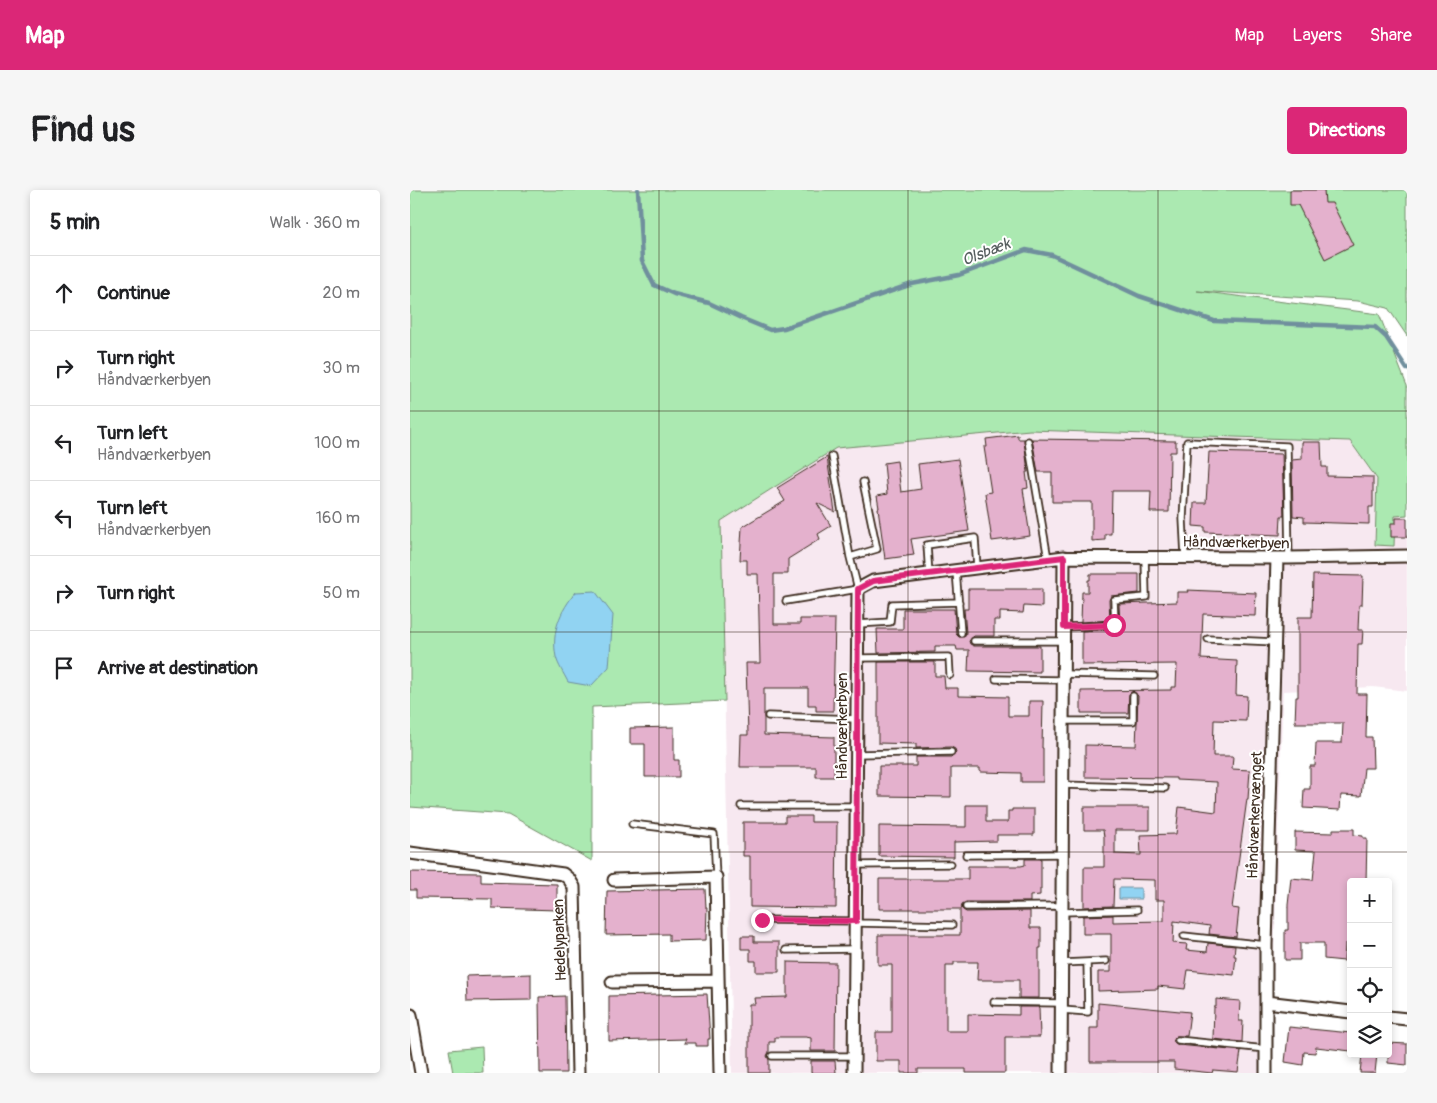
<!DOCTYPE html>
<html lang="en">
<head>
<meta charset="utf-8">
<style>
  :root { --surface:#fff; --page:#f6f6f6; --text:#202124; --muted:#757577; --line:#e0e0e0; --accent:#db2777 }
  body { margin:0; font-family:Pangolin,sans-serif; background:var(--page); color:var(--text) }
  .controls { position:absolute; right:15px; bottom:15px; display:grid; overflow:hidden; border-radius:5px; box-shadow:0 2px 8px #0003 }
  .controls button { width:45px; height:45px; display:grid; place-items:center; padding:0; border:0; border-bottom:1px solid var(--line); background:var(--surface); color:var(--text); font:25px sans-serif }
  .stop { position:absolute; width:15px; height:15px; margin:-11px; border:4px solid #db2777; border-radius:50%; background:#fff }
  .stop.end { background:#db2777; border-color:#fff; box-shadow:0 1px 5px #0008 }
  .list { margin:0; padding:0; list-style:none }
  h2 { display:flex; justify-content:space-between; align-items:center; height:65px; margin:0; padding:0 20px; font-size:21px }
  h2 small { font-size:16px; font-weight:400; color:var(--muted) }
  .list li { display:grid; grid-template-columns:32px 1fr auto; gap:15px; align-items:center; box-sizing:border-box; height:75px; padding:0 20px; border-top:1px solid var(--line) }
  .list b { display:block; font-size:19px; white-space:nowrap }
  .list p { margin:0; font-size:16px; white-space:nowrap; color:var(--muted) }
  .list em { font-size:16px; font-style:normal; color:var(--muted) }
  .icon { flex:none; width:28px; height:28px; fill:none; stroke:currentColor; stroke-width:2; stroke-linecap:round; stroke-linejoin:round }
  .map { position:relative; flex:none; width:997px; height:883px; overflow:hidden; border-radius:5px }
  header { display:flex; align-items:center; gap:30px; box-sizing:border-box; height:70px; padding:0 25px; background:var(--accent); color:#fff }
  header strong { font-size:24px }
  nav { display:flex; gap:28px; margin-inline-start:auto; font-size:18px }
  .intro { display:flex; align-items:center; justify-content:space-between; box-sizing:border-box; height:120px; padding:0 30px }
  h1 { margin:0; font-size:35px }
  .button { padding:12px 22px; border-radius:5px; background:var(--accent); color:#fff; font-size:18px; font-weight:700 }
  main { display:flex; gap:30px; padding:0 30px }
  aside { flex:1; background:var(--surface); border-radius:5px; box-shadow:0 2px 8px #0003 }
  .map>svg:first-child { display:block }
  .built { fill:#f7e8f0 }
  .green { fill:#abe9b1; stroke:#738a68 }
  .water { fill:#91d3f2; stroke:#6f8f9d }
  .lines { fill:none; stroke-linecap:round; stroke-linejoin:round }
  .stream { stroke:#6f8f9d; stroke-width:4.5 }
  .building { fill:#e4b1cd; stroke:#3b2a1e }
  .service-casing { stroke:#3b2a1e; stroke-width:9 }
  .minor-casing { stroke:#3b2a1e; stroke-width:15 }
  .service { stroke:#fff; stroke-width:5.5 }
  .minor { stroke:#fff; stroke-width:11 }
  .route { stroke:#db2777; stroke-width:6 }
  .grid { fill:none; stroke:#3b2a1e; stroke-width:1; stroke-opacity:0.55 }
  .labels { text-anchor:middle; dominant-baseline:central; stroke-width:4; stroke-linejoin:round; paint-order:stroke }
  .street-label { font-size:15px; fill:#3b2a1e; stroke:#fff }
  .water-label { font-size:16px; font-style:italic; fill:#555d5e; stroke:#fff }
</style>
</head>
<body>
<header>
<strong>Map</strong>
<nav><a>Map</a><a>Layers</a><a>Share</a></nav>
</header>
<div class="intro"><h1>Find us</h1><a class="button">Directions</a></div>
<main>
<aside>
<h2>5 min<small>Walk · 360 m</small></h2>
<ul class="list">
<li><svg class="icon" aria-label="ahead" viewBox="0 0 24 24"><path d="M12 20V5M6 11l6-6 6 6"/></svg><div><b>Continue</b></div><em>20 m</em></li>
<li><svg class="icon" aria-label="right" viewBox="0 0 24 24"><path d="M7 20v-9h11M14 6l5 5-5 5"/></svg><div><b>Turn right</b><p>Håndværkerbyen</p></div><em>30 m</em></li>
<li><svg class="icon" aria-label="left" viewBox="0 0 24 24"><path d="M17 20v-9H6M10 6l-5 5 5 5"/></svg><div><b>Turn left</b><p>Håndværkerbyen</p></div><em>100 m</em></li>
<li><svg class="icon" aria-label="left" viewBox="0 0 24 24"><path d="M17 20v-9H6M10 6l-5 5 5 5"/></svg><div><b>Turn left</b><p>Håndværkerbyen</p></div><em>160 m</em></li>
<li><svg class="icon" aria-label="right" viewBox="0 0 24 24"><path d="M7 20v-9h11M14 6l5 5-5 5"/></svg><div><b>Turn right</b></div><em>50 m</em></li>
<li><svg class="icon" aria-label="arrive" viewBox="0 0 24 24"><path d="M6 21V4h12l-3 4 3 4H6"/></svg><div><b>Arrive at destination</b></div></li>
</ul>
</aside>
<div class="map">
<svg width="997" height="883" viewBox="0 0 997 883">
  <rect width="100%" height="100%" fill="#fff"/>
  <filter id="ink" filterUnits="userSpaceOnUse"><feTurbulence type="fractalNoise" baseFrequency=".02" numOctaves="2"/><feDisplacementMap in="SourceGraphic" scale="10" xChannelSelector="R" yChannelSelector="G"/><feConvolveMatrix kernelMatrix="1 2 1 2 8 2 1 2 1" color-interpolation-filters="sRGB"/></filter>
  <g filter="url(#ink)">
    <!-- built -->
    <path class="built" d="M 620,240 L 940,251 L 967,289 L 965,355 L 985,326 L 997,325 L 997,501 L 963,497 L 873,501 L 860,883 L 322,883 L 311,331 L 426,258 Z"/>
    <!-- green -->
    <path class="green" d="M 0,0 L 997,0 L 997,146 L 978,118 L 948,111 L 787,101 L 969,124 L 997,196 L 997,325 L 985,326 L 984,356 L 965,355 L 967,289 L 940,251 L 620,240 L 426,258 L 311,331 L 315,511 L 182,517 L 182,671 L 98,624 L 0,617 Z
      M 72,857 L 73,883 L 43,883 L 39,860 Z"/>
    <!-- water -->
    <path class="water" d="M 185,401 L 203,425 L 199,477 L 181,496 L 158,492 C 154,484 148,475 146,467 C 141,442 150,421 166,402 Z
      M 709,698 L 731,698 L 731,709 L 709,709 Z"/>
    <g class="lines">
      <!-- stream -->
      <path class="stream" d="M 228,0 L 232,71 L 244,95 L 264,104 L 299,113 L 331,128 L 360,140 L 374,138 L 502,94 L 549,85 L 616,60 L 642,65 L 729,106 L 804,131 L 965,137 L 976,147 L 997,179"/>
    </g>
    <!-- building -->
    <path class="building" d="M 880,0 L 914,0 L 915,13 L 922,13 L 943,55 L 915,69 L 888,15 L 880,15 Z
      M 608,245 L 608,249 L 614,249 L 618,282 L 616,282 L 618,298 L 613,299 L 620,346 L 582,351 L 575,303 L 581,302 L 574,257 L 577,257 L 576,249 Z
      M 622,249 L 766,251 L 766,262 L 760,262 L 759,322 L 740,322 L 741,301 L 702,301 L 701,344 L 695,344 L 695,350 L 682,351 L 682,312 L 642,312 L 642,282 L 628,282 Z
      M 892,252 L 911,252 L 912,277 L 917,277 L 917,286 L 963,287 L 963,317 L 959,317 L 959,334 L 894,332 L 894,327 L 883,326 L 882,270 L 892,269 Z
      M 799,262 L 872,264 L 874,326 L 871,326 L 870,345 L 795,342 L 795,337 L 783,336 L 784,313 L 796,313 Z
      M 417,267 L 425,322 L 407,313 L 421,336 L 408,344 L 410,349 L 378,369 L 378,384 L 364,384 L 364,434 L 390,434 L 390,429 L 425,429 L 423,521 L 406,521 L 406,515 L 398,515 L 398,498 L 354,498 L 354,545 L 424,547 L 424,587 L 406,587 L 406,577 L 330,577 L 331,545 L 338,545 L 336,473 L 350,473 L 348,384 L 337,384 L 337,370 L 330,370 L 332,337 L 375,311 L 367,298 Z
      M 548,269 L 559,341 L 501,349 L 504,365 L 475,369 L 468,318 L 469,318 L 467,306 L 477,304 L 474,273 L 487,271 L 491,302 L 511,299 L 508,274 Z
      M 986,328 L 997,328 L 997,347 L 981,347 L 981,333 L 986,333 Z
      M 680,384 L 729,384 L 729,403 L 701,406 L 699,410 L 700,430 L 671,432 L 672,402 L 678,402 L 678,390 L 680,390 Z
      M 903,385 L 953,386 L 952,415 L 949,415 L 948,440 L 953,440 L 952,454 L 948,454 L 947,504 L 957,504 L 956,547 L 962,547 L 963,578 L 954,578 L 951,606 L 931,605 L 930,620 L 893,618 L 894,599 L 900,599 L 900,576 L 905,576 L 906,553 L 932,553 L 933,533 L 885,533 L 886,507 L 888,507 L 888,427 L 902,427 Z
      M 558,399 L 632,399 L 632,417 L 614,416 L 613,423 L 590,422 L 590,430 L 584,430 L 584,446 L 564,446 L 559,451 L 560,454 L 564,456 L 630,456 L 630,482 L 558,481 L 559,460 L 547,460 L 546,456 L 525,456 L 525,462 L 468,463 L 467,439 L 493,439 L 493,419 L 544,419 L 546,444 L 549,447 L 554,447 L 556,443 L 554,419 L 558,419 Z
      M 777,400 L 846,403 L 845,426 L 793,424 L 791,469 L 827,471 L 826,505 L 837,506 L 836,531 L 804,530 L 803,566 L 823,566 L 822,579 L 840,580 L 838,609 L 837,609 L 822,718 L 829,719 L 826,747 L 799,744 L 800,736 L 764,731 L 763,753 L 777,754 L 776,760 L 797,762 L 798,753 L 825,756 L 824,766 L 826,766 L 824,785 L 778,780 L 775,799 L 748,796 L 748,799 L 688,801 L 688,782 L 701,782 L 701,744 L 673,744 L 673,726 L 703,725 L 703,732 L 754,731 L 754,710 L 745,710 L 745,690 L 704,689 L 703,716 L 674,717 L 674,677 L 694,677 L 694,647 L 693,640 L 674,640 L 674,617 L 740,617 L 740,640 L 705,640 L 705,664 L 731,665 L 730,645 L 766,644 L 769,617 L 806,622 L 807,592 L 766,590 L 766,588 L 675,587 L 675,555 L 726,556 L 728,506 L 723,501 L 719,504 L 718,523 L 671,523 L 671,501 L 761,500 L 761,497 L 766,497 L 767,474 L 672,475 L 672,441 L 708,439 L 710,435 L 709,414 L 767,412 L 767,402 L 778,402 Z
      M 468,472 L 525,472 L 525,486 L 534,486 L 535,498 L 548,498 L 548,506 L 598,507 L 598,526 L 619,526 L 619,511 L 633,511 L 632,558 L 633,558 L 633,592 L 611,592 L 611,583 L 570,582 L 570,578 L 541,578 L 541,607 L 469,606 L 469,576 L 506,576 L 506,567 L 541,567 L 546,562 L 545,559 L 541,557 L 506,558 L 506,554 L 468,553 Z
      M 264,537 L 264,570 L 269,570 L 269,587 L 235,587 L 235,554 L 220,554 L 220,538 Z
      M 556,615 L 576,615 L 576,632 L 598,632 L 598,621 L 602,621 L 602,619 L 624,619 L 624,645 L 587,645 L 587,651 L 544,652 L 544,667 L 469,666 L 469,636 L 556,637 Z
      M 375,626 L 401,626 L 401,632 L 427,632 L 426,718 L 340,717 L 340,666 L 333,666 L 333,632 L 375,632 Z
      M 923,639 L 944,639 L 944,645 L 953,646 L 953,648 L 957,648 L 956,692 L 941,692 L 941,754 L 935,754 L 934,771 L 914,769 L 914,753 L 890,753 L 890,770 L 875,770 L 875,740 L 878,740 L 878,715 L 881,688 L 903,690 L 906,661 L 885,660 L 885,642 L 923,643 Z
      M 615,669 L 631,669 L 631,699 L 630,699 L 630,705 L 620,706 L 620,712 L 556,712 L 552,714 L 551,718 L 556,722 L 620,721 L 620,738 L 631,738 L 631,758 L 629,758 L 629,808 L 609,808 L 609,790 L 567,790 L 568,772 L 544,772 L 544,775 L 536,775 L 536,841 L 558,841 L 558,824 L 609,825 L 609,817 L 629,817 L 630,847 L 595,847 L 595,883 L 556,883 L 556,879 L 508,879 L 508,883 L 491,883 L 491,871 L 466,871 L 466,842 L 482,842 L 482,775 L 468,775 L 468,745 L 550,745 L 550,719 L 469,719 L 469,689 L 558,689 L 558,676 L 611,676 L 615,675 Z
      M 0,682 L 71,683 L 71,692 L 147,694 L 147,720 L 82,718 L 82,709 L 6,708 L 6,700 L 0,700 Z
      M 295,699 L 296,718 L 297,718 L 296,750 L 259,751 L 259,744 L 196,745 L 197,701 Z
      M 331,746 L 344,746 L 344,752 L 369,752 L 369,782 L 346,782 L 346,771 L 340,771 L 340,759 L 331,759 Z
      M 377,772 L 426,773 L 425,861 L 401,861 L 401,848 L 396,847 L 365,847 L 365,852 L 359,852 L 359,862 L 357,866 L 359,870 L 359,883 L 339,883 L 339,814 L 345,814 L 344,808 L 377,807 Z
      M 121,784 L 121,810 L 57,811 L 56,786 Z
      M 297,804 L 300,849 L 298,849 L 298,856 L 286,856 L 286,853 L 274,853 L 276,849 L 199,851 L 199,806 Z
      M 155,806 L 156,883 L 130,883 L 129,807 Z
      M 806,809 L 830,811 L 829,831 L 833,831 L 832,852 L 803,849 L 804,817 L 806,817 Z
      M 688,813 L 780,822 L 777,846 L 766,846 L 763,849 L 764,852 L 768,855 L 831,861 L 828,882 L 803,880 L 802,883 L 764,879 L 764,872 L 680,872 L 680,838 L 688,838 Z
      M 879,837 L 941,843 L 941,861 L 906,857 L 905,863 L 894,862 L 893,875 L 875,872 Z
      M 978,853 L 997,854 L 997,875 L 978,873 Z
      M 952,864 L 967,864 L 965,883 L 950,883 Z
      M 401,871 L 425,871 L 426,883 L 401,883 Z"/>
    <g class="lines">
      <defs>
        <path id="service" d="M 618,251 L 638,369
          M 440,367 L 467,359 L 453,292
          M 775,367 L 773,329 L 777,252 L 877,256 L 879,368
          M 546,381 L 551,443
          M 519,385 L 517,355 L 565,348 L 567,377
          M 376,411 L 448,399 L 440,367 L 422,266
          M 448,434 L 480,432 L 482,414 L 549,412
          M 654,437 L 705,435 L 704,410 L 736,407 L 735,367
          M 798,449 L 865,452
          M 564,451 L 654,451
          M 448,468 L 539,467 L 540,485
          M 653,484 L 744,486
          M 586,489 L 653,490
          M 358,526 L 447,529
          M 653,531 L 723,531 L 723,506
          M 447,564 L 541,562
          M 653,595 L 755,598
          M 331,616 L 447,616
          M 222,634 L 304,644 L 306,687
          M 556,665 L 652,664
          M 446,675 L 541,674
          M 556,717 L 652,716
          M 652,722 L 727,720
          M 352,730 L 446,731
          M 446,733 L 542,735
          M 774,746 L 856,755
          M 376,760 L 445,759
          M 652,773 L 696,771
          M 584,812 L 651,813
          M 652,820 L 678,822 L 677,772
          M 768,850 L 856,859
          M 362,866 L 444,866"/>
        <path id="minor" d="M 0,663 L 153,684 L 159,689 L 164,697 L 168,883
          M 204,690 L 306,687 L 310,883
          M 202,792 L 308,791
          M 856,812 L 941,822
          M 1,825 L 11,883
          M 978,827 L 997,829
          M 444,883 L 448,399 L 463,391 L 654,367 L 879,368 L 997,366
          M 651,883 L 654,367
          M 856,883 L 856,755 L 867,368"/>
      </defs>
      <!-- service casing -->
      <use href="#service" class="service-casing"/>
      <!-- minor casing -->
      <use href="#minor" class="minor-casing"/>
      <!-- service -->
      <use href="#service" class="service"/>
      <!-- minor -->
      <use href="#minor" class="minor"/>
    </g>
  </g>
  <g class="lines" filter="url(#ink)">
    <!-- route -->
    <path class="route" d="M 352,730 L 446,731 L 448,399 L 463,391 L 654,367 L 654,437 L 704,435"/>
  </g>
  <!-- grid -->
  <path class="grid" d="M 249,0 L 249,883M 498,0 L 498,883M 748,0 L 748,883M 0,221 L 997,221M 0,442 L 997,442M 0,662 L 997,662"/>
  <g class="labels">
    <!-- street labels -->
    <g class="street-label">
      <text transform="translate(826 353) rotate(1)">Håndværkerbyen</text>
      <text transform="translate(432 536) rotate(-90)">Håndværkerbyen</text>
      <text transform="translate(845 625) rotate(-88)">Håndværkervænget</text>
      <text transform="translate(150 750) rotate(-92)">Hedelyparken</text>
    </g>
    <!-- water labels -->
    <g class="water-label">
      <text transform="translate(576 62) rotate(-21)">Olsbæk</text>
    </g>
  </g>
</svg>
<div class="controls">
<button>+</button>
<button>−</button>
<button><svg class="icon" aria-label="locate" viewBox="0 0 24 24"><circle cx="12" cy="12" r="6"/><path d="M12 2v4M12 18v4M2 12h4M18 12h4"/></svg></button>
<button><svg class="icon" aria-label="layers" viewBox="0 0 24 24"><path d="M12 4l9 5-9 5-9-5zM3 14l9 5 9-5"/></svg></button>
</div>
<div class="stop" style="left:704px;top:435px"></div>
<div class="stop end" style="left:352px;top:730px"></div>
</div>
</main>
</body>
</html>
